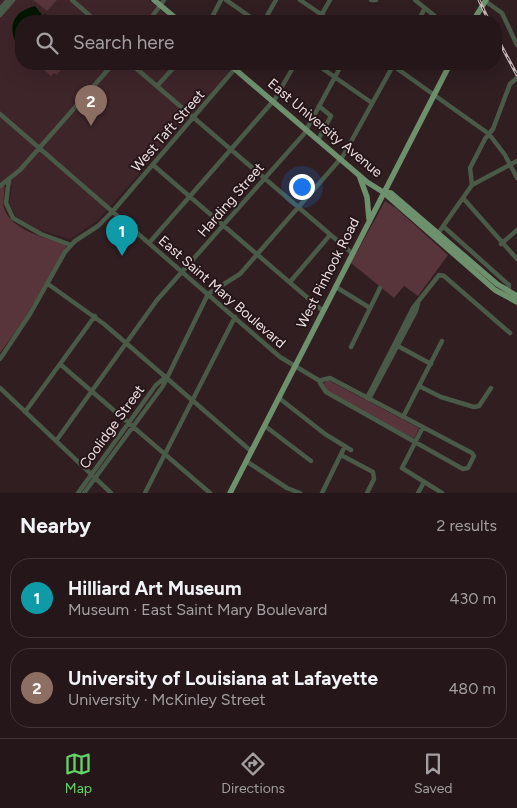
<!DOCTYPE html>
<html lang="en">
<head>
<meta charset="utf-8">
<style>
  :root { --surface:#241619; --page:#302326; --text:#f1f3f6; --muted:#a39fa2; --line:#413538; --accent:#63d468 }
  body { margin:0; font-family:Figtree,sans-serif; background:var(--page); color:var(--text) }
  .you { position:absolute; left:301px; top:186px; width:18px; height:18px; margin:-12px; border:4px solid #fff; border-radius:50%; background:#1a73e8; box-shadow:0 0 0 8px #1a73e833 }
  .badge { display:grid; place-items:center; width:32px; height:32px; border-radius:50%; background:var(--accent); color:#fff; font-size:16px; font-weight:700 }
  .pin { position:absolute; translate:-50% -41px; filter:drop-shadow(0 1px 2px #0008) }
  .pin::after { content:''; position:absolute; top:26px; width:18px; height:15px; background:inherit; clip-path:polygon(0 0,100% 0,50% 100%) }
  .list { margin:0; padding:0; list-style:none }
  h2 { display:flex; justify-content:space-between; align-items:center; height:65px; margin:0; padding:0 20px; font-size:21px }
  h2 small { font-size:16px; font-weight:400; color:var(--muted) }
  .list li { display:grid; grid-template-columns:32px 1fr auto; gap:15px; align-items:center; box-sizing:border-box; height:80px; margin:0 10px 10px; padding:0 10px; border:1px solid var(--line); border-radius:20px }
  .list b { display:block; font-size:19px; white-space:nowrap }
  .list p { margin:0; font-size:16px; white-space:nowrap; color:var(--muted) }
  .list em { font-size:16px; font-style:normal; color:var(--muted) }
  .icon { flex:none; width:28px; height:28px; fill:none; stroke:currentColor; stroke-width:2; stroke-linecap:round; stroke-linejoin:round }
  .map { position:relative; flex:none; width:517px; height:493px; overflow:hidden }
  .search { position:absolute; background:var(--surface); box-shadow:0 5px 20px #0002; left:15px; right:15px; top:15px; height:55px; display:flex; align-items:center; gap:12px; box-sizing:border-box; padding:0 18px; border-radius:20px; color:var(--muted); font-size:19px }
  .sheet { height:245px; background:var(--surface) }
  nav { display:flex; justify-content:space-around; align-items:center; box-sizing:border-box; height:70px; border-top:1px solid var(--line); background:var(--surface); font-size:14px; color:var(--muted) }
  nav a { display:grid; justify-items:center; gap:2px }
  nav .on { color:var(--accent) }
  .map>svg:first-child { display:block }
  .built { fill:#3e252a }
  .green { fill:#57353b }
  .water { fill:#001600 }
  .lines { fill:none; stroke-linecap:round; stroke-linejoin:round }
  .minor { stroke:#4a5a49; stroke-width:4.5 }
  .major { stroke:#6e916d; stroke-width:5.5 }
  .rail-casing { stroke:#c7b9ba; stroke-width:3 }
  .rail { stroke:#261518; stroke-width:1; stroke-dasharray:4; stroke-linecap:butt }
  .labels { text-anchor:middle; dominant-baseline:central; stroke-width:4; stroke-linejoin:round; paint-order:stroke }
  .street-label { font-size:14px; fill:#ede0e1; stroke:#261518 }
</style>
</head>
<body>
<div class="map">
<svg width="517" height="493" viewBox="0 0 517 493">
  <rect width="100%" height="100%" fill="#301e21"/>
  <!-- built -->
  <path class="built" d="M 0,0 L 149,0 L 173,21 L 21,21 L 21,64 L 221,64 L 230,72 L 97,221 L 70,239 L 39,230 L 16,216 L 9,204 L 12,186 L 5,179 L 0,183 Z"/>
  <!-- green -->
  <path class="green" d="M 33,0 L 57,0 L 47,11 Z
    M 43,64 L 62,64 L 63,67 L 57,75 L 54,73 L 51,76 L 41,67 Z
    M 4,185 C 6,191 2,200 4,208 C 10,229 47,240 66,243 L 67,245 L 24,320 L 0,353 L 0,187 Z
    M 385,201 L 396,208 L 448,255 L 418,296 L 404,286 L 394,298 L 351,263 Z
    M 328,380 L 419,428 L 414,439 L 326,391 L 323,384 Z"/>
  <!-- water -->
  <path class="water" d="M 35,6 L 43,16 L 45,14 L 54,21 L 21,21 L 21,55 C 17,51 16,46 15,41 C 8,22 16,11 35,6 Z"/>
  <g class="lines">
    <!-- minor -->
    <path class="minor" d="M 72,0 L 96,21
      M 226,0 L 256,21
      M 300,0 L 331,21
      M 371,0 L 376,0
      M 415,0 L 441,21
      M 485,1 L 502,13 L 517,45
      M 0,9 L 8,0
      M 0,15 L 13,0
      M 149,21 L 164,0
      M 210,21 L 221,0
      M 264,21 L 276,0
      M 318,21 L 330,0
      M 418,21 L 425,8
      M 131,64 L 353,254
      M 316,64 L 372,103
      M 392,65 L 489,134 L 505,155 L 517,178
      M 157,86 L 177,64
      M 0,114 L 280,357 L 320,381
      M 318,140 L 331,116 L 319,106
      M 153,165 L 323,311
      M 9,179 L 6,203 L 13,218 L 41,234 L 71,245
      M 472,185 L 517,161
      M 0,186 L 20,170 L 113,64
      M 463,198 L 517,259
      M 444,227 L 509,285 L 508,291
      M 439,232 L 472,185 L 470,168 L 485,139 L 493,129 L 510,84 L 517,78
      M 149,243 L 275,99 L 295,64
      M 501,244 L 517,230
      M 290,282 L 330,235
      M 48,284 L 104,324 L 251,451
      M 336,287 L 370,308
      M 396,345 L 431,364
      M 351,347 L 380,288
      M 0,359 L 30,314 L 65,252 L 75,241 L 98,226 L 112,212 L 239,64
      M 60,364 L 210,493
      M 330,378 L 472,453 L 474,456 L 468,468 L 463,469 L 326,392 L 320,383 L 322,380 Z
      M 419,386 L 441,397 L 474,407 L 479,406 L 491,388
      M 0,388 L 111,493
      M 279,398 L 325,434 L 351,450
      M 367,398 L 413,308 L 439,275 L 444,276 L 510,333
      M 369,399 L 416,311 L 418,303
      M 25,412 L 95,316
      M 403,417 L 442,341
      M 265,426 L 311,461
      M 423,427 L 402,468 L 442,493
      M 56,441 L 157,300 L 304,134 L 342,64
      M 341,455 L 373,472 L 374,479 L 367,493
      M 246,461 L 287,488 L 300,493
      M 78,493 L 156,385 L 166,377
      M 84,493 L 163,386 L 208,294 L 240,274 L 343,156 L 394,64
      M 145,493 L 235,317
      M 322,493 L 345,446
      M 418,493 L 424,482"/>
    <!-- major -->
    <path class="major" d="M 154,0 L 179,21
      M 473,21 L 486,0
      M 229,64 L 367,182 L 383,192 L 391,193 L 497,284 L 517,296
      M 359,175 L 367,197 L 369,219
      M 383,192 L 495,290 L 517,302
      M 230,493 L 450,64"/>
    <defs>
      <path id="rail" d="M 479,0 L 489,21
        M 496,36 L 517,75"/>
    </defs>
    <!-- rail casing -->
    <use href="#rail" class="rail-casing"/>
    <!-- rail -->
    <use href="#rail" class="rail"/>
  </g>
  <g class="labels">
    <!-- street labels -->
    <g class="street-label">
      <text transform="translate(325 128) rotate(40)">East University Avenue</text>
      <text transform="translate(168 131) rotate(-49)">West Taft Street</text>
      <text transform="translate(231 200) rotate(-49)">Harding Street</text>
      <text transform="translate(328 273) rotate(-63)">West Pinhook Road</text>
      <text transform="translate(222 292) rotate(41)">East Saint Mary Boulevard</text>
      <text transform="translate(112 427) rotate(-54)">Coolidge Street</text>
    </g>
  </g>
</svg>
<div class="you"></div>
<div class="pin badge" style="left:122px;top:256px;background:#0f9aa8">1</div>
<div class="pin badge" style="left:91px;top:126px;background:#8d6e63">2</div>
<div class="search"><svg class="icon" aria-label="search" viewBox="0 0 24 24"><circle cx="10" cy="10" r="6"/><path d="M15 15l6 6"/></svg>Search here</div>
</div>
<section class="sheet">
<h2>Nearby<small>2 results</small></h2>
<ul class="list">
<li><span class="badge" style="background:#0f9aa8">1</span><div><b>Hilliard Art Museum</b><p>Museum · East Saint Mary Boulevard</p></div><em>430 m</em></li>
<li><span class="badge" style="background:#8d6e63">2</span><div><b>University of Louisiana at Lafayette</b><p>University · McKinley Street</p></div><em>480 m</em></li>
</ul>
</section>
<nav>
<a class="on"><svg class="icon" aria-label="map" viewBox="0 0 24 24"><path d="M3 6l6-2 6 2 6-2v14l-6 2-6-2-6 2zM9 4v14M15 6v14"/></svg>Map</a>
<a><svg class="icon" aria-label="directions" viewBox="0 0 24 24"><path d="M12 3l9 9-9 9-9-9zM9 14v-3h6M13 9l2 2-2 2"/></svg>Directions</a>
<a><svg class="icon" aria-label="saved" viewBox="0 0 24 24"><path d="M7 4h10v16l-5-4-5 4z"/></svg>Saved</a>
</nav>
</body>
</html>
